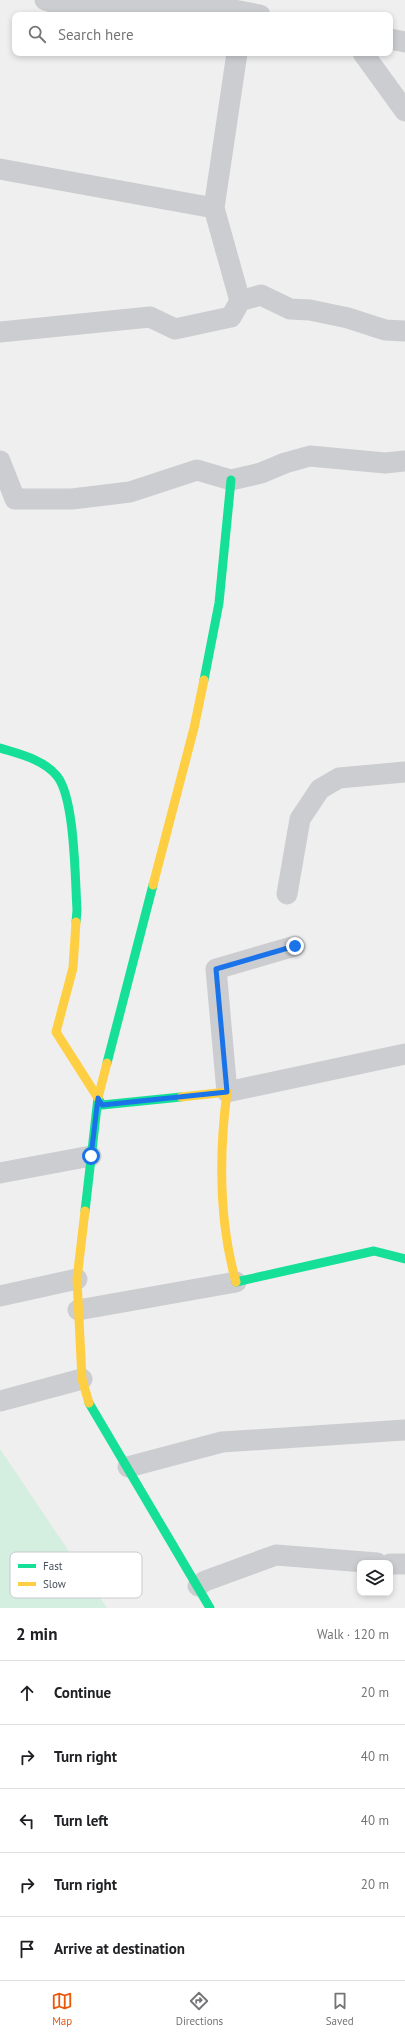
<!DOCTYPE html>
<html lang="en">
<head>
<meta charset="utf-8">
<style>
  :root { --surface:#fff; --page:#f2f2f2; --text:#202124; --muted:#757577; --line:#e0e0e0; --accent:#ea580c }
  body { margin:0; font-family:"PT Sans",sans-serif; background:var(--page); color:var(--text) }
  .controls { position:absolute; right:12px; bottom:12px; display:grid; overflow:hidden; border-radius:8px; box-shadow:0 2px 6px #0003 }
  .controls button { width:36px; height:36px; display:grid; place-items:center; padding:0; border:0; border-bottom:1px solid var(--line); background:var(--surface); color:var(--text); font:20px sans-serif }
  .stop { position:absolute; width:12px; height:12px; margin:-9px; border:3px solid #1a73e8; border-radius:50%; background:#fff }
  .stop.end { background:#1a73e8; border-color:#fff; box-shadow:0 1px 4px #0008 }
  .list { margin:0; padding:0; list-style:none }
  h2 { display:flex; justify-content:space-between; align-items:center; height:52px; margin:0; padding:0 16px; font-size:17px }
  h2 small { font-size:13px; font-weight:400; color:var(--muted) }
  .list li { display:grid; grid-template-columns:26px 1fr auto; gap:12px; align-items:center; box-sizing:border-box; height:64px; padding:0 16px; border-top:1px solid var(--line) }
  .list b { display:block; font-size:15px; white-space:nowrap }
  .list em { font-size:13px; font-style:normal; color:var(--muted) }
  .icon { flex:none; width:22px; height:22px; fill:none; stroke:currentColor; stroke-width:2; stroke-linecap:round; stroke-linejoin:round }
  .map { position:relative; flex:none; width:405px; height:1608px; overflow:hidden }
  .search { position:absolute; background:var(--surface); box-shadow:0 2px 6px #0003; left:12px; right:12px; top:12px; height:44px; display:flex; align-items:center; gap:10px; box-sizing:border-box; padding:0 14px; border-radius:8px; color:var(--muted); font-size:15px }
  .sheet { height:372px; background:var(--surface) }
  nav { display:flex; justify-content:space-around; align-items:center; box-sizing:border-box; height:56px; border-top:1px solid var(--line); background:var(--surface); font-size:11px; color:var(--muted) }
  nav a { display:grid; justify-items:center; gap:2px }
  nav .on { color:var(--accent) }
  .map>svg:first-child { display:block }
  .green { fill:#d4eee0 }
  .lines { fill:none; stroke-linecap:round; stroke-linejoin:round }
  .street { stroke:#cbcdd0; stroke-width:21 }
  .fast { stroke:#16e098; stroke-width:9 }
  .slow { stroke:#ffcf43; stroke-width:9 }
  .route { stroke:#1a73e8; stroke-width:5 }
  .key { fill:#fff; stroke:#c8cace; stroke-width:1 }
  .key-label { font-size:11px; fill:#47505b }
</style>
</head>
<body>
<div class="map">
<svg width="405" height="1608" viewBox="0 0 405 1608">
  <rect width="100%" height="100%" fill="#f0efef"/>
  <!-- green -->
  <path class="green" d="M 0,1449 L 107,1608 L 0,1608 Z"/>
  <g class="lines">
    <!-- street -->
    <path class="street" d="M 45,0 L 67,7 L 109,3 L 208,5 L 260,15
      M 390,39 L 405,42
      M 237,53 L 214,208 L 240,301
      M 363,53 L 405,111
      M 0,169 L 214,208
      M 0,332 L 150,317 L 175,329 L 231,317 L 240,301 L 261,295 L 290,309 L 310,310 L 348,318 L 385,330 L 405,331
      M 0,461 L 15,499 L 72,499 L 130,492 L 197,470 L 231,480 L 261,473 L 285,463 L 310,456 L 385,463 L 405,461
      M 287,894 L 300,819 L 320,789 L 339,778 L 405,772
      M 295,946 L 216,969 L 227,1092 L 405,1054
      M 0,1173 L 91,1156
      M 0,1296 L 77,1279
      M 78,1310 L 236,1282
      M 0,1401 L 82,1379
      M 128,1467 L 222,1442 L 405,1430
      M 390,1564 L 405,1564
      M 198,1586 L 205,1581 L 276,1555 L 377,1563"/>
    <!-- fast -->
    <path class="fast" d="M 204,680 L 219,603 L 231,480
      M 0,748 C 19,754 43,759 57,776 C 75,798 75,879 77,910 L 76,922
      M 107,1063 L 153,885
      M 85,1211 L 98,1098 L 102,1105 L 181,1097
      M 236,1282 L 374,1251 L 405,1259
      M 89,1403 L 210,1608"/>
    <!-- slow -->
    <path class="slow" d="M 153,885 L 194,728 L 204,680
      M 76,922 L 73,968 L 56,1032 L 98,1098 L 107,1063
      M 181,1097 L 227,1092 C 219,1154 219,1222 236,1282
      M 85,1211 L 77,1279 L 82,1379 L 89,1403"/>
  </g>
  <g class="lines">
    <!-- route -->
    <path class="route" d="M 91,1156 L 98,1098 L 102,1105 L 227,1092 L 216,969 L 295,946"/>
  </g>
  <!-- legend -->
  <rect x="10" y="1552" width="132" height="46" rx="6" class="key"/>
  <rect x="18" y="1564" width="18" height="4" fill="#16e098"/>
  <rect x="18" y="1582" width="18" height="4" fill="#ffcf43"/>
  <g class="key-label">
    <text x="43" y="1570">Fast</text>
    <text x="43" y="1588">Slow</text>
  </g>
</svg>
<div class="controls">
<button><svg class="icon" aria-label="layers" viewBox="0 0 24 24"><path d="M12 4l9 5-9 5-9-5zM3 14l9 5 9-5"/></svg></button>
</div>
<div class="stop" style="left:91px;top:1156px"></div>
<div class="stop end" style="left:295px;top:946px"></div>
<div class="search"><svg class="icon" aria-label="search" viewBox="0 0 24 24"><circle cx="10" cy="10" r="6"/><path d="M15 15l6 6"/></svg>Search here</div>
</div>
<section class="sheet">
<h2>2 min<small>Walk · 120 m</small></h2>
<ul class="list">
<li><svg class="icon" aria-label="ahead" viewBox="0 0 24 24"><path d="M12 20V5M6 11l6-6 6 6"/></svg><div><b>Continue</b></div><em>20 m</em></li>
<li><svg class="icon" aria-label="right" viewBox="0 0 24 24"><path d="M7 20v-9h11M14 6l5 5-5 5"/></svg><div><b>Turn right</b></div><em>40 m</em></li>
<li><svg class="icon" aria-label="left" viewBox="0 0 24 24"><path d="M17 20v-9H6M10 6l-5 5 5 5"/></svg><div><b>Turn left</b></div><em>40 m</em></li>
<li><svg class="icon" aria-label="right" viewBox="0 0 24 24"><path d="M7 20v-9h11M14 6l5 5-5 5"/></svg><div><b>Turn right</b></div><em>20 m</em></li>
<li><svg class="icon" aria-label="arrive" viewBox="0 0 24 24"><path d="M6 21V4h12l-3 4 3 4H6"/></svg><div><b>Arrive at destination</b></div></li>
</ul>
</section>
<nav>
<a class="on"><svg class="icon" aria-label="map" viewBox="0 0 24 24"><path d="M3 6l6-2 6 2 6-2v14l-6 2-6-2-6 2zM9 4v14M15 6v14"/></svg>Map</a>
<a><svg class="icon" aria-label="directions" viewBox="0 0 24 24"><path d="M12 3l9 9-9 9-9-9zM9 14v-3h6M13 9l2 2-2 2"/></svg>Directions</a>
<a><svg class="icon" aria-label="saved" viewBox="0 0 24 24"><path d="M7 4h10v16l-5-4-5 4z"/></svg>Saved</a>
</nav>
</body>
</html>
